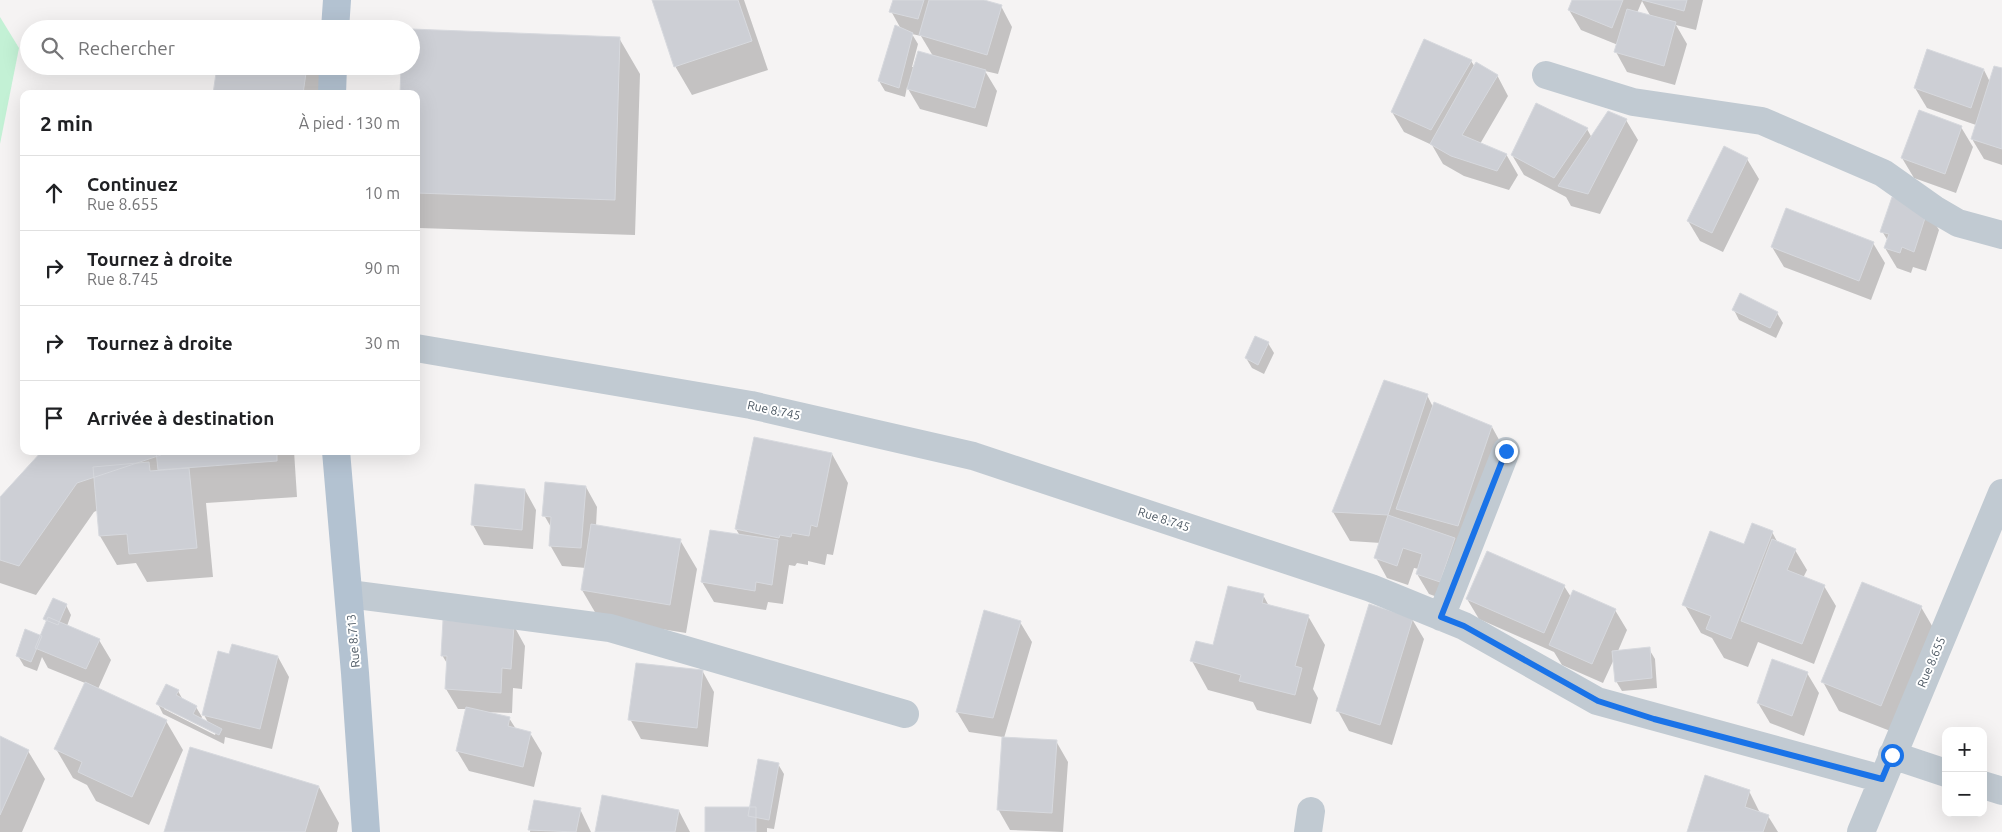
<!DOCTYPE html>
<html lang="fr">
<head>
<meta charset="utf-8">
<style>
  :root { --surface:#fff; --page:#f2f2f2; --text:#202124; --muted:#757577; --line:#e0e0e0 }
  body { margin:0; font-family:Ubuntu,sans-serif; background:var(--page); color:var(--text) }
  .controls { position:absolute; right:15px; bottom:15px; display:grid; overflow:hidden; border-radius:10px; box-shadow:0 5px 20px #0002 }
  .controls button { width:45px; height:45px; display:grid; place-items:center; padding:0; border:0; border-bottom:1px solid var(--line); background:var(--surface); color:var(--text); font:25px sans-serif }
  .stop { position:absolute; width:15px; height:15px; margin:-11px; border:4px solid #1a73e8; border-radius:50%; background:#fff }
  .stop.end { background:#1a73e8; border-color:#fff; box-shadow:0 1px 5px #0008 }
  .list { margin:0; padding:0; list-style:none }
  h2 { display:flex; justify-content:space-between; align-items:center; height:65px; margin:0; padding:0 20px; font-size:21px }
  h2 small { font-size:16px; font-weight:400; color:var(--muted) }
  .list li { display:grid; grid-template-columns:32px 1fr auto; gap:15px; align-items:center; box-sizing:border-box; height:75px; padding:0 20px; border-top:1px solid var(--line) }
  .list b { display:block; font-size:19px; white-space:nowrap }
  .list p { margin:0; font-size:16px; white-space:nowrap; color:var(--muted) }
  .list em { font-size:16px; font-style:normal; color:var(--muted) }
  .icon { flex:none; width:28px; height:28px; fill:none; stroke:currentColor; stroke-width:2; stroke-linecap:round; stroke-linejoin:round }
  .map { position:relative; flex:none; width:2002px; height:832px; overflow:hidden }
  .search { position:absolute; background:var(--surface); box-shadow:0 5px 20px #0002; left:20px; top:20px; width:400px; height:55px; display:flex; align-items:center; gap:12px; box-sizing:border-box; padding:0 18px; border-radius:28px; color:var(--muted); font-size:19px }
  .panel { position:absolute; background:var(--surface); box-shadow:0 5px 20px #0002; left:20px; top:90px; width:400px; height:365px; border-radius:10px }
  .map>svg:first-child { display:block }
  .green { fill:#c3f1d5 }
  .shadow { fill:#0003; fill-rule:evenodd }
  .building { fill:#cdcfd5; stroke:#d7d9de }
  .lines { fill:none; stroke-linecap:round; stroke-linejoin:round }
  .minor { stroke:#c1cad2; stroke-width:28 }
  .major { stroke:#b3c2d1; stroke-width:28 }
  .route { stroke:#1a73e8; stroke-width:6 }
  .labels { text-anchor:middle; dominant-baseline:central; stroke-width:4; stroke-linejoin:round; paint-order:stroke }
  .street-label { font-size:12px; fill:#4a5661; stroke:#fff }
</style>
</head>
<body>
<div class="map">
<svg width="2002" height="832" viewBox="0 0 2002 832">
  <rect width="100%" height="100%" fill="#f5f3f3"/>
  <!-- green -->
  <path class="green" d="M 0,17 L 19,48 L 0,144 Z"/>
  <!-- shadow -->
  <path class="shadow" d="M 653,0 L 744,0 L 768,70 L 692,95 L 675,66 Z
    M 894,0 L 980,0 L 1001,6 L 1012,27 L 998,74 L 985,71 L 997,91 L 987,127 L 920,109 L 907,87 L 905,97 L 885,91 L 879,81 L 901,29 L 891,11 ZM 912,34 L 921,36 L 933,56 L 914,67 L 912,67 L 918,44 Z
    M 1573,0 L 1703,0 L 1696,30 L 1676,25 L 1687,44 L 1675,85 L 1627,72 L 1616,52 L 1618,45 L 1581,30 L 1569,10 ZM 1642,1 L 1651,17 L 1637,13 Z
    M 619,38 L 640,74 L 635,235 L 419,228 L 416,223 L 416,94 L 411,66 Z
    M 1425,40 L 1471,61 L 1475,67 L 1497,75 L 1508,96 L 1480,144 L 1506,154 L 1518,175 L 1509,190 L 1464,176 L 1443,164 L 1432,145 L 1404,132 L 1392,112 Z
    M 218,66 L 322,66 L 324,94 L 214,94 Z
    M 1984,70 L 1990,82 L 2002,70 L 2002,165 L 1984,159 L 1972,139 L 1976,125 L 1927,108 L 1915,88 Z
    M 1626,120 L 1638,140 L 1600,214 L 1571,206 L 1566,197 L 1524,175 L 1512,155 L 1587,129 L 1592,138 Z
    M 1961,127 L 1973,147 L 1956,193 L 1914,178 L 1902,158 Z
    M 1747,159 L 1759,179 L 1723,252 L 1700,241 L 1688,221 Z
    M 1927,210 L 1939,230 L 1926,271 L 1913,267 L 1911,273 L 1897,268 L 1885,248 L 1888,241 L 1882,231 Z
    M 1873,243 L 1885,263 L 1871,300 L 1784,267 L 1772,247 Z
    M 1734,310 L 1777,313 L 1783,323 L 1776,338 L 1739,320 Z
    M 1268,343 L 1274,353 L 1264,374 L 1252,368 L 1246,358 Z
    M 1427,395 L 1433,407 L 1492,427 L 1508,456 L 1451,602 L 1429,594 L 1417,574 L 1419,569 L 1414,568 L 1408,585 L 1387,578 L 1376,558 L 1381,543 L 1350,541 L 1333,512 Z
    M 44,451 L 294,451 L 297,497 L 206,503 L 213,577 L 147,582 L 136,563 L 117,565 L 100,536 L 98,510 L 94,512 L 36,595 L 0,583 L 0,499 Z
    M 832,454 L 848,483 L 833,555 L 827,554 L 825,565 L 808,561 L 808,565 L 797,563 L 795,566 L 789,565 L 783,604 L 768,602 L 766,610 L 714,602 L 702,582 L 740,536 L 736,529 Z
    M 586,487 L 597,507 L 596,526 L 680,540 L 697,569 L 686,633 L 599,619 L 582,590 L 586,568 L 562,566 L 550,545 L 552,529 L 544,515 Z
    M 525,490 L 536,510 L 533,549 L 484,545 L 473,525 Z
    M 1772,532 L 1778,543 L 1795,550 L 1807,570 L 1803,578 L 1824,586 L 1836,606 L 1814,664 L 1758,642 L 1748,667 L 1724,658 L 1712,638 L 1701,633 L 1684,604 L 1745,546 Z
    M 1564,586 L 1571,597 L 1615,610 L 1627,630 L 1618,651 L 1649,649 L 1655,659 L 1657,688 L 1622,691 L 1616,681 L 1614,659 L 1603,683 L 1562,665 L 1554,652 L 1479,619 L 1467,599 Z
    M 1263,595 L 1269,606 L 1308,616 L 1325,645 L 1313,689 L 1318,698 L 1311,724 L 1257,710 L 1253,702 L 1208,690 L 1192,661 L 1214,647 Z
    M 66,605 L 71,615 L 67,626 L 99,640 L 111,660 L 98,689 L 166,721 L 183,750 L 149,825 L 96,801 L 87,785 L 73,778 L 56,749 L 85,683 L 48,668 L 42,657 L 37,671 L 24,666 L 18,656 L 41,637 L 47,623 L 45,619 Z
    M 1921,607 L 1938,636 L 1898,734 L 1839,711 L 1823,682 Z
    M 1412,619 L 1424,639 L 1392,745 L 1349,731 L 1338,711 Z
    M 1020,622 L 1032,642 L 1004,738 L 1056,741 L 1068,762 L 1063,832 L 1010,830 L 998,809 L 1003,737 L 969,732 L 957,712 Z
    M 514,626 L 525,646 L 522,689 L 513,688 L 512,713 L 482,712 L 509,718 L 516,729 L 530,733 L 542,753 L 534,787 L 469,771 L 457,751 L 467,709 L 458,709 L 446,689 L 448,665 L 442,655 Z
    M 230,655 L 278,657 L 289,677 L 272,749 L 225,737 L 224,744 L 163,714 L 158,704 L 178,691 L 183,700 L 196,707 L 202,717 L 200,720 L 209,724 L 204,715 ZM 164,706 L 216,732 L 215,735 L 164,709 Z
    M 703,672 L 714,692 L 708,747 L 641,739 L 630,719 Z
    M 1807,673 L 1819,693 L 1804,736 L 1770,723 L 1758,703 Z
    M 0,738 L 28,751 L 45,779 L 22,832 L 0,832 Z
    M 778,764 L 784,774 L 774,829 L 767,828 L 767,832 L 706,832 L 750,808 Z
    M 319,787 L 339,823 L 337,832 L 165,832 Z
    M 1749,791 L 1760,813 L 1768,816 L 1778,832 L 1688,832 Z
    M 535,801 L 580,809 L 591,832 L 530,832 Z
    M 679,811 L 690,832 L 596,832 Z"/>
  <!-- building -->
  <path class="building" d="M 652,0 L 738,0 L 752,41 L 674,67 Z
    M 893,0 L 924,0 L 918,19 L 889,12 Z
    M 929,0 L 984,0 L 1002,5 L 987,55 L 919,35 Z
    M 1572,0 L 1623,0 L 1612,28 L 1568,10 Z
    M 1642,0 L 1687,0 L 1684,11 Z
    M 1627,9 L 1676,22 L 1664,66 L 1614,52 Z
    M 895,25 L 913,33 L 899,88 L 878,81 Z
    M 411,29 L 620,37 L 615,200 L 416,193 L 416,94 L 400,94 L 401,66 L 411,66 Z
    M 1424,39 L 1472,60 L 1431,130 L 1391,112 Z
    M 1927,49 L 1984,69 L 1971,108 L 1914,88 Z
    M 918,51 L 986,70 L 975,108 L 907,89 Z
    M 1476,62 L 1498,75 L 1462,135 L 1507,154 L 1497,171 L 1451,156 L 1430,144 Z
    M 217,66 L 307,66 L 303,94 L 213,94 Z
    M 1994,66 L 2002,68 L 2002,149 L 1971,139 Z
    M 1536,103 L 1588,128 L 1554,178 L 1511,155 Z
    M 1919,110 L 1962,126 L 1945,174 L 1901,158 Z
    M 1608,111 L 1627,119 L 1588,194 L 1558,186 Z
    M 1724,146 L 1748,158 L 1712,233 L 1687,221 Z
    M 1892,197 L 1928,209 L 1914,252 L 1902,247 L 1900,253 L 1884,248 L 1889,234 L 1880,232 Z
    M 1786,208 L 1874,242 L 1859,281 L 1771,247 Z
    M 1740,293 L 1778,312 L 1770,328 L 1732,310 Z
    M 1255,336 L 1269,342 L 1258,365 L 1245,358 Z
    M 1384,380 L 1428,394 L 1388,515 L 1332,512 Z
    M 1434,402 L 1492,426 L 1458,526 L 1396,509 Z
    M 754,437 L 832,453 L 817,527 L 811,525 L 809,536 L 792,533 L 791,537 L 780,535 L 779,538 L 735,529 Z
    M 42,451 L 160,451 L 161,455 L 77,483 L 19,566 L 0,560 L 0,497 Z
    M 156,451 L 277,451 L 277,461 L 158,470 Z
    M 149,462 L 150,471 L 189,468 L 197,548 L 129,554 L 127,534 L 99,536 L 93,467 Z
    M 545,482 L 586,486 L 581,548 L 549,546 L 551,517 L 542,516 Z
    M 475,484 L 525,489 L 522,530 L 471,525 Z
    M 1388,515 L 1455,538 L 1440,582 L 1416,574 L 1422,554 L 1403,548 L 1397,566 L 1374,558 Z
    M 1752,523 L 1773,531 L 1731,639 L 1706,629 L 1711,616 L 1682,605 L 1710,531 L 1744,544 Z
    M 591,524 L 681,539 L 670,605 L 581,590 Z
    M 710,530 L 778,540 L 772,585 L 756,582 L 755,591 L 701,582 Z
    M 1772,539 L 1796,549 L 1787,570 L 1825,585 L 1802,644 L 1741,621 Z
    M 1487,551 L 1565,585 L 1544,633 L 1466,599 Z
    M 1862,582 L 1922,606 L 1881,706 L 1821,682 Z
    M 1228,586 L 1264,594 L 1262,603 L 1309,615 L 1295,666 L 1302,668 L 1295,695 L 1239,681 L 1241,675 L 1190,661 L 1196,641 L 1213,645 Z
    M 1573,590 L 1616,609 L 1592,664 L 1549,645 Z
    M 53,598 L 67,604 L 58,625 L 43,619 Z
    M 1369,604 L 1413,618 L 1380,725 L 1336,711 Z
    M 984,610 L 1021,621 L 993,718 L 956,712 Z
    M 48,617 L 100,639 L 86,669 L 35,648 Z
    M 443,620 L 514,625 L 511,669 L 502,668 L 501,693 L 445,689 L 447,656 L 441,656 Z
    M 25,629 L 42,636 L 31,662 L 16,656 Z
    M 232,644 L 278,656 L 260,729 L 202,715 L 218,651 L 229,654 Z
    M 1650,647 L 1652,678 L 1615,682 L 1612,651 Z
    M 1772,659 L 1808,672 L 1792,716 L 1757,703 Z
    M 636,663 L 703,670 L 697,728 L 628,720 Z
    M 85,682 L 167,720 L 132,797 L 78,772 L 82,762 L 54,749 Z
    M 166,684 L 179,690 L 176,695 L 197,706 L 193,714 L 222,729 L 219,735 L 156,704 Z
    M 466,707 L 510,717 L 508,726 L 531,732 L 523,767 L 456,751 Z
    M 0,736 L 29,750 L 0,815 Z
    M 1002,737 L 1057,740 L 1052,813 L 997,810 Z
    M 190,747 L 319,786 L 305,832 L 164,832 Z
    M 758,759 L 779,763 L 769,820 L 748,816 Z
    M 1705,775 L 1750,790 L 1745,807 L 1769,815 L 1763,832 L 1687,832 Z
    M 602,795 L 679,810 L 675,832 L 595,832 Z
    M 534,800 L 581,808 L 576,832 L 528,830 Z
    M 705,807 L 756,807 L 756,832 L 705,832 Z"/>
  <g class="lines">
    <!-- minor -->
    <path class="minor" d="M 1546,75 L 1633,102 L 1762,121 L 1883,173 L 1934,209 L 1958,223 L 2002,235
      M 416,348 L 751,405 L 973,456 L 1371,588 L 1464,626 L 1597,701 L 1882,779
      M 349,594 L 610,628 L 905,714
      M 1441,617 L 1506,451
      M 1892,755 L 1946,773
      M 1983,785 L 2002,791
      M 1308,832 L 1311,811
      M 1861,832 L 2002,493"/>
    <!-- major -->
    <path class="major" d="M 335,29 L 337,0
      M 332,94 L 333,66
      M 336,451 L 355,673 L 366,832"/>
  </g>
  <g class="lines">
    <!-- route -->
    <path class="route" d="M 1506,451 L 1441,617 L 1464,626 L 1598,701 L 1654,719 L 1882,779 L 1892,755"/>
  </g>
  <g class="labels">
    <!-- street labels -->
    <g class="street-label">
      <text transform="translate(774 410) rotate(12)">Rue 8.745</text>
      <text transform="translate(1164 519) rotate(18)">Rue 8.745</text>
      <text transform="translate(353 641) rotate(-95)">Rue 8.713</text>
      <text transform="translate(1931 662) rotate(-67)">Rue 8.655</text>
    </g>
  </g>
</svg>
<div class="controls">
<button>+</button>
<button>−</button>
</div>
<div class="stop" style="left:1892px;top:755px"></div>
<div class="stop end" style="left:1506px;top:451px"></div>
<div class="search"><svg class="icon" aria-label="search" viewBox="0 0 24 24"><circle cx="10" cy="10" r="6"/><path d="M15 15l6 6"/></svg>Rechercher</div>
<section class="panel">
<h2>2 min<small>À pied · 130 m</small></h2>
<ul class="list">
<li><svg class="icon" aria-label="ahead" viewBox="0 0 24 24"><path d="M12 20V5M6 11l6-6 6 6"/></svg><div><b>Continuez</b><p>Rue 8.655</p></div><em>10 m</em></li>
<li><svg class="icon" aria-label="right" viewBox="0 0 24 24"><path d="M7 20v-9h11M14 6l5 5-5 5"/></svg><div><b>Tournez à droite</b><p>Rue 8.745</p></div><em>90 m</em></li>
<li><svg class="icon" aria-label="right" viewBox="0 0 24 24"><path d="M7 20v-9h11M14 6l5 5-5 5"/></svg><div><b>Tournez à droite</b></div><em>30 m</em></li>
<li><svg class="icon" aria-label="arrive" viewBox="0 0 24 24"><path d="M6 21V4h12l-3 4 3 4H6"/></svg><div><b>Arrivée à destination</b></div></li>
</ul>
</section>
</div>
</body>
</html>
